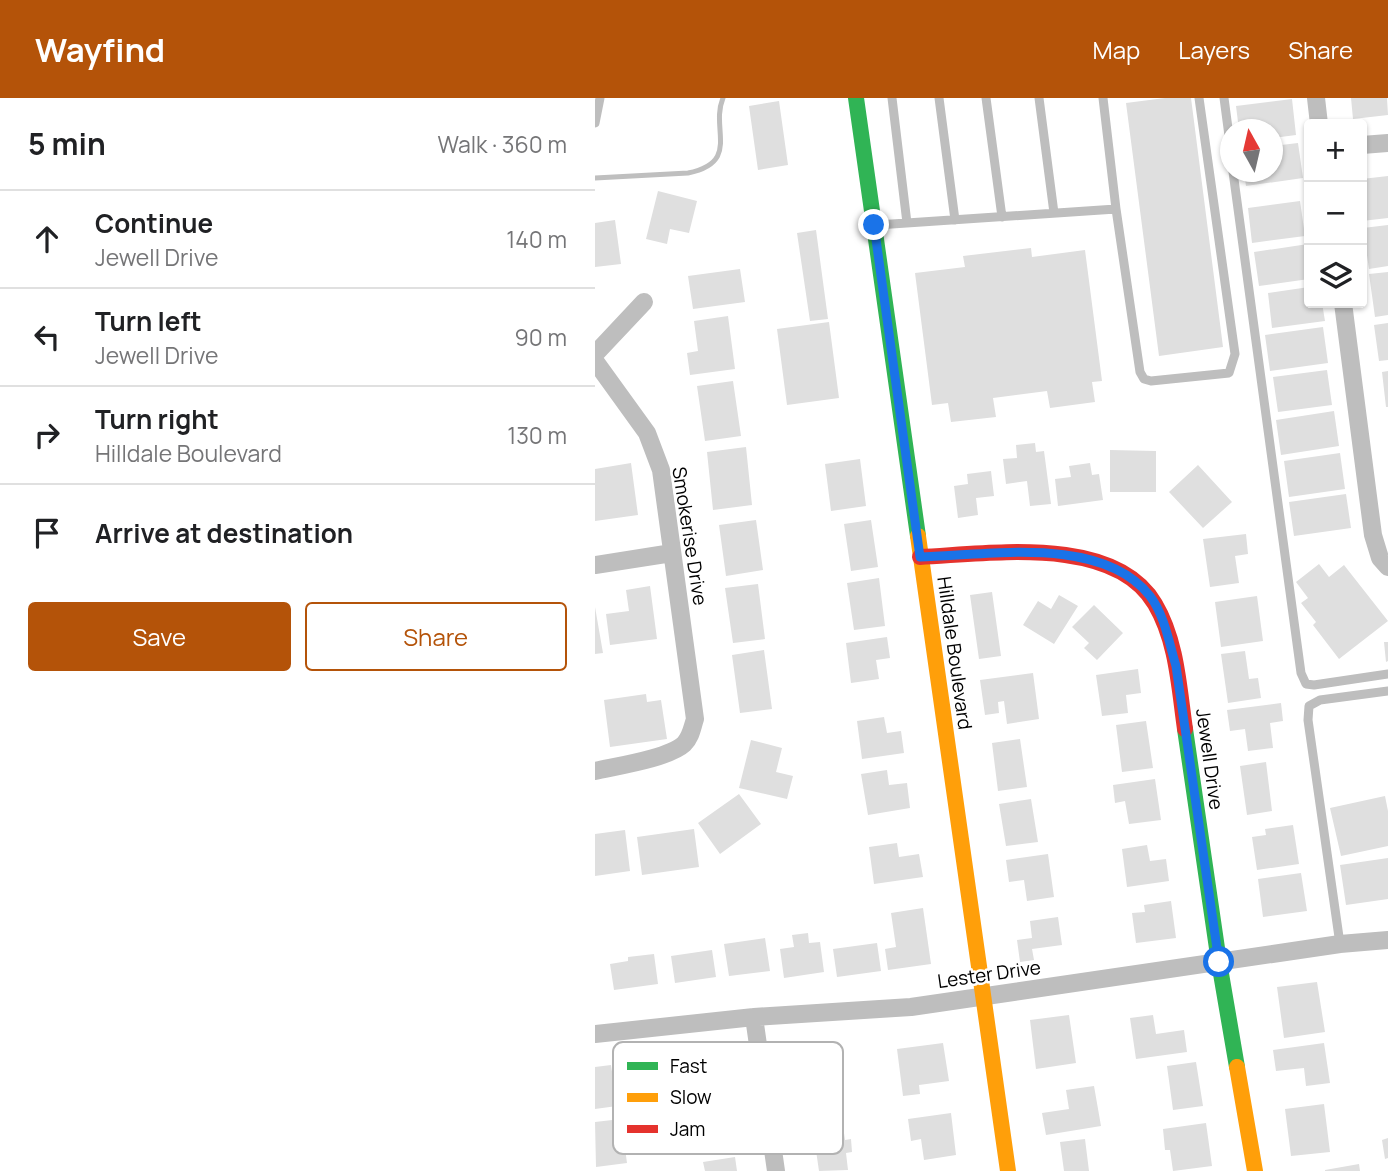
<!DOCTYPE html>
<html lang="en">
<head>
<meta charset="utf-8">
<style>
  :root { --surface:#fff; --page:#f6f6f6; --text:#202124; --muted:#757577; --line:#e0e0e0; --accent:#b45309 }
  body { margin:0; font-family:Manrope,sans-serif; background:var(--page); color:var(--text) }
  .controls { position:absolute; right:21px; top:21px; display:grid; overflow:hidden; border-radius:7px; box-shadow:0 2px 5px #0004 }
  .controls button { width:63px; height:63px; display:grid; place-items:center; padding:0; border:0; border-bottom:2px solid var(--line); background:var(--surface); color:var(--text); font:35px sans-serif }
  .compass { position:absolute; left:625px; top:21px; width:63px; height:63px; border-radius:50%; background:var(--surface); box-shadow:0 2px 5px #0004; rotate:352deg }
  .stop { position:absolute; width:21px; height:21px; margin:-16px; border:5px solid #1a73e8; border-radius:50%; background:#fff }
  .stop.end { background:#1a73e8; border-color:#fff; box-shadow:0 2px 7px #0008 }
  .list { margin:0; padding:0; list-style:none }
  h2 { display:flex; justify-content:space-between; align-items:center; height:91px; margin:0; padding:0 28px; font-size:30px }
  h2 small { font-size:23px; font-weight:400; color:var(--muted) }
  .list li { display:grid; grid-template-columns:46px 1fr auto; gap:21px; align-items:center; box-sizing:border-box; height:98px; padding:0 28px; border-top:2px solid var(--line) }
  .list b { display:block; font-size:26px; white-space:nowrap }
  .list p { margin:0; font-size:23px; white-space:nowrap; color:var(--muted) }
  .list em { font-size:23px; font-style:normal; color:var(--muted) }
  .actions { display:flex; gap:14px; padding:21px 28px }
  .actions a { flex:1; padding:16px 0; border:2px solid var(--accent); border-radius:7px; text-align:center; font-size:24px; color:var(--accent) }
  .actions .main { background:var(--accent); color:#fff }
  .icon { flex:none; width:38px; height:38px; fill:none; stroke:currentColor; stroke-width:2; stroke-linecap:round; stroke-linejoin:round }
  .map { position:relative; flex:none; width:793px; height:1073px; overflow:hidden }
  header { display:flex; align-items:center; gap:42px; box-sizing:border-box; height:98px; padding:0 35px; background:var(--accent); color:#fff }
  header strong { font-size:33px }
  nav { display:flex; gap:38px; margin-inline-start:auto; font-size:24px }
  main { display:flex }
  aside { flex:1; background:var(--surface) }
  .map>svg:first-child { display:block }
  .lines { fill:none; stroke-linecap:round; stroke-linejoin:round }
  .stream { stroke:#bfbfbf; stroke-width:5 }
  .building { fill:#dfdfdf }
  .lane { stroke:#bebebe; stroke-width:9 }
  .street { stroke:#bebebe; stroke-width:18 }
  .fast { stroke:#30b455; stroke-width:16 }
  .slow { stroke:#ff9f0a; stroke-width:16 }
  .jam { stroke:#e5322d; stroke-width:16 }
  .route { stroke:#1a73e8; stroke-width:9 }
  .labels { text-anchor:middle; dominant-baseline:central; stroke-width:5; stroke-linejoin:round; paint-order:stroke }
  .street-label { font-size:19px; fill:#000; stroke:#fff }
  .key { fill:#fff; stroke:#b2b2b2; stroke-width:2 }
  .key-label { font-size:19px; fill:#000 }
</style>
</head>
<body>
<header>
<strong>Wayfind</strong>
<nav><a>Map</a><a>Layers</a><a>Share</a></nav>
</header>
<main>
<aside>
<h2>5 min<small>Walk · 360 m</small></h2>
<ul class="list">
<li><svg class="icon" aria-label="ahead" viewBox="0 0 24 24"><path d="M12 20V5M6 11l6-6 6 6"/></svg><div><b>Continue</b><p>Jewell Drive</p></div><em>140 m</em></li>
<li><svg class="icon" aria-label="left" viewBox="0 0 24 24"><path d="M17 20v-9H6M10 6l-5 5 5 5"/></svg><div><b>Turn left</b><p>Jewell Drive</p></div><em>90 m</em></li>
<li><svg class="icon" aria-label="right" viewBox="0 0 24 24"><path d="M7 20v-9h11M14 6l5 5-5 5"/></svg><div><b>Turn right</b><p>Hilldale Boulevard</p></div><em>130 m</em></li>
<li><svg class="icon" aria-label="arrive" viewBox="0 0 24 24"><path d="M6 21V4h12l-3 4 3 4H6"/></svg><div><b>Arrive at destination</b></div></li>
</ul>
<div class="actions"><a class="main">Save</a><a>Share</a></div>
</aside>
<div class="map">
<svg width="793" height="1073" viewBox="0 0 793 1073">
  <rect width="100%" height="100%" fill="#fff"/>
  <g class="lines">
    <!-- stream -->
    <path class="stream" d="M 0,80 L 93,75 C 146,64 115,31 128,0"/>
  </g>
  <!-- building -->
  <path class="building" d="M 570,0 L 596,0 L 628,249 L 564,258 L 531,5 Z
    M 756,0 L 792,0 L 793,17 L 758,21 Z
    M 697,1 L 701,37 L 678,40 L 678,32 L 644,32 L 641,8 Z
    M 184,3 L 193,67 L 163,72 L 154,8 Z
    M 703,45 L 708,80 L 651,88 L 649,74 L 678,74 L 678,48 Z
    M 793,78 L 793,120 L 767,123 L 767,81 Z
    M 63,93 L 102,103 L 94,135 L 75,131 L 72,146 L 51,141 Z
    M 705,103 L 710,138 L 657,145 L 653,110 Z
    M 20,122 L 26,166 L 0,169 L 0,125 Z
    M 793,127 L 793,168 L 774,171 L 768,130 Z
    M 221,132 L 233,221 L 215,223 L 202,135 Z
    M 713,146 L 714,181 L 664,188 L 659,154 Z
    M 436,150 L 437,159 L 490,152 L 507,283 L 497,284 L 500,304 L 455,310 L 452,293 L 398,300 L 401,319 L 356,324 L 353,305 L 337,307 L 320,175 L 370,169 L 368,158 Z
    M 145,171 L 150,204 L 98,211 L 93,178 Z
    M 793,174 L 793,217 L 780,219 L 774,176 Z
    M 714,189 L 714,205 L 727,205 L 730,223 L 677,230 L 673,195 Z
    M 133,218 L 140,271 L 95,277 L 92,255 L 103,253 L 99,223 Z
    M 234,224 L 244,300 L 192,307 L 182,231 Z
    M 793,225 L 793,262 L 784,263 L 779,227 Z
    M 728,229 L 733,265 L 675,273 L 670,237 Z
    M 732,272 L 737,307 L 683,314 L 678,279 Z
    M 793,273 L 793,309 L 791,309 L 787,274 Z
    M 138,283 L 146,338 L 110,343 L 102,288 Z
    M 739,313 L 744,348 L 686,357 L 681,322 Z
    M 440,345 L 441,354 L 449,353 L 456,406 L 435,408 L 432,383 L 411,386 L 408,361 L 422,360 L 421,347 Z
    M 151,349 L 157,407 L 118,412 L 112,354 Z
    M 515,352 L 561,353 L 561,394 L 515,394 Z
    M 745,355 L 750,391 L 694,399 L 689,363 Z
    M 265,361 L 271,408 L 236,413 L 230,366 Z
    M 36,365 L 43,417 L 0,423 L 0,371 Z
    M 495,365 L 497,377 L 504,376 L 508,402 L 463,408 L 460,381 L 476,379 L 474,368 Z
    M 603,367 L 637,404 L 608,430 L 574,394 Z
    M 396,373 L 399,398 L 381,400 L 383,417 L 363,420 L 359,388 L 373,386 L 372,376 Z
    M 751,396 L 756,430 L 699,438 L 694,404 Z
    M 161,422 L 168,472 L 131,478 L 124,427 Z
    M 276,422 L 283,469 L 256,473 L 249,426 Z
    M 651,436 L 653,456 L 640,458 L 644,485 L 615,489 L 608,441 Z
    M 724,466 L 734,479 L 749,467 L 793,523 L 744,561 L 718,527 L 721,524 L 706,505 L 713,500 L 701,484 Z
    M 284,480 L 290,528 L 259,532 L 252,485 Z
    M 163,486 L 170,541 L 138,545 L 130,490 Z
    M 55,488 L 62,541 L 15,547 L 11,516 L 34,513 L 31,492 Z
    M 397,494 L 406,558 L 384,561 L 375,497 Z
    M 464,497 L 483,508 L 459,546 L 428,527 L 443,503 L 456,511 Z
    M 662,498 L 668,543 L 626,549 L 620,504 Z
    M 499,507 L 528,535 L 502,562 L 489,550 L 494,545 L 477,529 Z
    M 0,509 L 8,555 L 0,556 Z
    M 292,539 L 295,560 L 281,562 L 284,581 L 256,585 L 251,545 Z
    M 789,544 L 793,544 L 793,563 L 791,564 Z
    M 169,552 L 177,611 L 145,615 L 137,557 Z
    M 650,553 L 654,581 L 663,580 L 666,600 L 633,605 L 626,556 Z
    M 543,571 L 546,595 L 531,597 L 533,615 L 507,618 L 501,577 Z
    M 438,575 L 444,621 L 412,626 L 409,603 L 403,604 L 404,615 L 390,617 L 385,582 Z
    M 51,596 L 52,604 L 66,602 L 72,641 L 15,649 L 9,602 Z
    M 686,605 L 688,623 L 675,625 L 678,650 L 653,653 L 650,631 L 635,633 L 632,612 Z
    M 289,619 L 292,635 L 306,633 L 309,655 L 267,661 L 262,623 Z
    M 551,623 L 558,670 L 527,674 L 521,627 Z
    M 425,641 L 432,689 L 403,693 L 397,645 Z
    M 156,642 L 187,650 L 181,674 L 198,678 L 192,701 L 144,690 Z
    M 671,664 L 677,713 L 652,717 L 645,668 Z
    M 292,672 L 294,687 L 312,685 L 315,710 L 273,717 L 266,676 Z
    M 560,681 L 566,722 L 534,726 L 530,703 L 520,705 L 518,687 Z
    M 144,696 L 166,726 L 125,756 L 103,725 Z
    M 790,698 L 793,713 L 793,748 L 746,758 L 735,710 Z
    M 436,701 L 443,744 L 411,748 L 404,706 Z
    M 698,727 L 704,766 L 662,772 L 657,739 L 671,737 L 670,731 Z
    M 99,731 L 104,769 L 47,777 L 42,739 Z
    M 30,732 L 35,773 L 0,778 L 0,736 Z
    M 302,745 L 304,759 L 324,756 L 328,779 L 279,786 L 274,749 Z
    M 552,747 L 555,763 L 571,761 L 574,783 L 532,789 L 527,751 Z
    M 453,756 L 459,799 L 432,803 L 429,782 L 414,784 L 411,762 Z
    M 793,760 L 793,801 L 751,807 L 745,767 Z
    M 706,775 L 712,813 L 668,819 L 663,781 Z
    M 576,803 L 581,840 L 541,845 L 537,815 L 550,814 L 549,807 Z
    M 328,810 L 336,866 L 293,872 L 290,851 L 301,849 L 296,815 Z
    M 463,819 L 467,847 L 437,851 L 439,862 L 425,864 L 422,842 L 437,840 L 435,823 Z
    M 213,835 L 214,845 L 225,844 L 229,874 L 189,880 L 185,851 L 199,849 L 197,837 Z
    M 170,840 L 175,873 L 134,878 L 129,846 Z
    M 282,845 L 286,873 L 242,879 L 238,851 Z
    M 117,852 L 121,879 L 80,885 L 76,858 Z
    M 59,856 L 63,886 L 19,892 L 15,866 L 33,863 L 33,859 Z
    M 722,884 L 730,934 L 689,940 L 682,889 Z
    M 474,917 L 481,965 L 441,971 L 435,922 Z
    M 558,917 L 561,936 L 589,932 L 592,954 L 541,961 L 535,920 Z
    M 348,945 L 354,983 L 324,987 L 325,996 L 308,998 L 302,951 Z
    M 729,945 L 735,985 L 711,988 L 709,970 L 681,973 L 678,952 Z
    M 601,964 L 608,1008 L 578,1012 L 572,968 Z
    M 16,967 L 22,1008 L 0,1011 L 0,969 Z
    M 499,988 L 506,1028 L 451,1037 L 447,1015 L 474,1011 L 471,992 Z
    M 729,1006 L 735,1054 L 696,1058 L 690,1011 Z
    M 356,1015 L 361,1057 L 329,1062 L 326,1041 L 316,1043 L 313,1021 Z
    M 26,1021 L 32,1065 L 1,1069 L 0,1024 Z
    M 611,1025 L 617,1068 L 578,1073 L 575,1052 L 570,1052 L 568,1031 Z
    M 248,1028 L 250,1042 L 256,1041 L 257,1054 L 251,1055 L 253,1072 L 224,1073 L 218,1032 Z
    M 793,1040 L 793,1060 L 790,1061 L 787,1042 Z
    M 490,1041 L 494,1073 L 469,1073 L 465,1044 Z
    M 140,1059 L 142,1073 L 110,1073 L 108,1064 Z
    M 764,1066 L 765,1073 L 730,1073 L 730,1072 Z"/>
  <g class="lines">
    <!-- lane -->
    <path class="lane" d="M 297,0 L 312,125
      M 344,0 L 360,122
      M 391,0 L 407,119
      M 444,0 L 459,115
      M 629,0 L 636,53
      M 0,25 L 5,0
      M 638,74 L 706,575 L 711,586 L 719,587 L 793,576
      M 521,111 L 545,274 L 549,281 L 556,283 L 634,275 L 640,256 L 604,0
      M 282,127 L 521,111 L 508,0
      M 745,846 L 713,622 L 714,608 L 725,602 L 793,593"/>
    <!-- street -->
    <path class="street" d="M 721,0 L 724,26
      M 767,47 L 793,45
      M 748,205 L 778,437 L 785,460 L 793,469
      M 0,256 L 49,204
      M 0,263 L 52,335 L 66,372 L 100,621 C 97,630 96,639 89,646 C 74,660 22,668 0,673
      M 0,467 L 77,455
      M 159,919 L 181,1073
      M 0,936 L 159,919 L 316,909 L 745,846 L 793,842"/>
    <!-- fast -->
    <path class="fast" d="M 261,0 L 323,438
      M 590,631 L 624,864 L 642,969"/>
    <!-- slow -->
    <path class="slow" d="M 323,438 L 413,1073
      M 642,969 L 660,1073"/>
    <!-- jam -->
    <path class="jam" d="M 325,459 C 393,456 519,436 560,506 C 582,543 584,590 590,631"/>
  </g>
  <g class="lines">
    <!-- route -->
    <path class="route" d="M 279,127 L 325,459 C 394,457 507,437 555,498 C 570,518 574,545 581,568 L 624,864"/>
  </g>
  <g class="labels">
    <!-- street labels -->
    <g class="street-label">
      <text transform="translate(95 438) rotate(81)">Smokerise Drive</text>
      <text transform="translate(360 555) rotate(82)">Hilldale Boulevard</text>
      <text transform="translate(615 661) rotate(82)">Jewell Drive</text>
      <text transform="translate(394 876) rotate(-8)">Lester Drive</text>
    </g>
  </g>
  <!-- legend -->
  <rect x="18" y="944" width="230" height="112" rx="10" class="key"/>
  <rect x="32" y="964" width="31" height="8" fill="#30b455"/>
  <rect x="32" y="995" width="31" height="9" fill="#ff9f0a"/>
  <rect x="32" y="1027" width="31" height="8" fill="#e5322d"/>
  <g class="key-label">
    <text x="75" y="975">Fast</text>
    <text x="75" y="1006">Slow</text>
    <text x="75" y="1038">Jam</text>
  </g>
</svg>
<div class="controls">
<button>+</button>
<button>−</button>
<button><svg class="icon" aria-label="layers" viewBox="0 0 24 24"><path d="M12 4l9 5-9 5-9-5zM3 14l9 5 9-5"/></svg></button>
</div>
<svg class="compass" viewBox="-18 -18 36 36"><path d="M0-13l5 13h-10z" fill="#e53935"/><path d="M0 13l5-13h-10z" fill="#757577"/></svg>
<div class="stop" style="left:624px;top:864px"></div>
<div class="stop end" style="left:279px;top:127px"></div>
</div>
</main>
</body>
</html>
